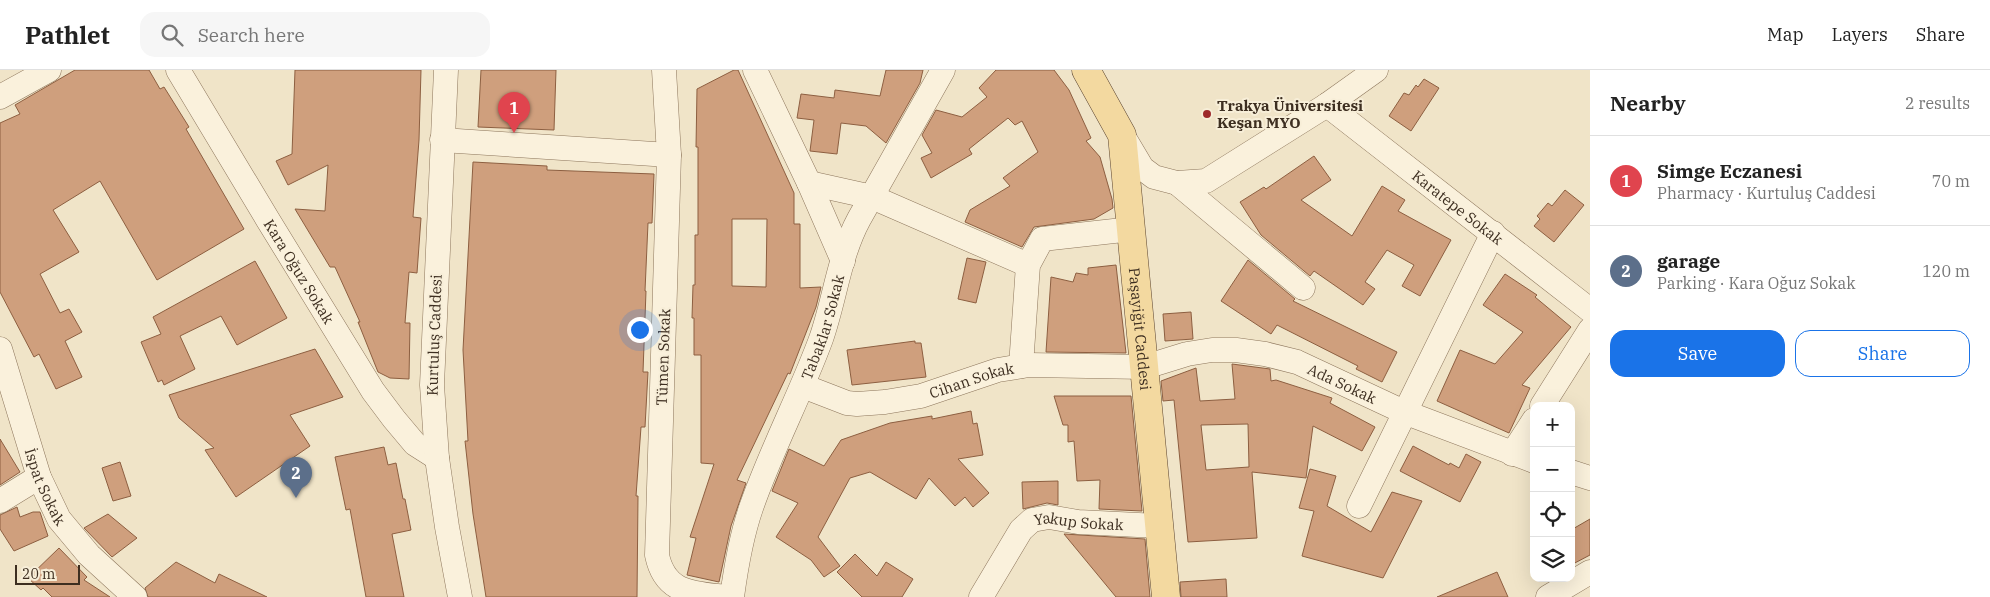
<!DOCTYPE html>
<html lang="en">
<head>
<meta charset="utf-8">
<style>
  :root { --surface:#fff; --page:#f6f6f6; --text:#222; --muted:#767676; --line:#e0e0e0; --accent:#1a73e8 }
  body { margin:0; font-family:"IBM Plex Serif",serif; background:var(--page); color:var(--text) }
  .controls { position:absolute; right:15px; bottom:15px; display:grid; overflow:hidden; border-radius:10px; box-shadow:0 5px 20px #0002 }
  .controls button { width:45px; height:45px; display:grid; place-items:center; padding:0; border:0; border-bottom:1px solid var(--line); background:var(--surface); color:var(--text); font:25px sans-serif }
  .scale { position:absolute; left:15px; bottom:12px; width:65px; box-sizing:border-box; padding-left:5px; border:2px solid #3d2e20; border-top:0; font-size:14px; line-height:18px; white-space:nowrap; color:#3d2e20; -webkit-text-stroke:4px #f7eed8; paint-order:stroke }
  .you { position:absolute; left:639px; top:259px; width:18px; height:18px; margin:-12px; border:4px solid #fff; border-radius:50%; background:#1a73e8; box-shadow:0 0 0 8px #1a73e833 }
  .badge { display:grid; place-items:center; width:32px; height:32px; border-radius:50%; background:var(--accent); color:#fff; font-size:16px; font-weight:700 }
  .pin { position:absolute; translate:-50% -41px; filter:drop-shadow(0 1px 2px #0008) }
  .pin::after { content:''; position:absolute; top:26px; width:18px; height:15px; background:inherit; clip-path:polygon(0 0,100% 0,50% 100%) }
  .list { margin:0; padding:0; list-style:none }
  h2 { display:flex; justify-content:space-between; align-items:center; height:65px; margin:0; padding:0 20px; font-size:21px }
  h2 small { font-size:16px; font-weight:400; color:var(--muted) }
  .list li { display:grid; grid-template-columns:32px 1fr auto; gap:15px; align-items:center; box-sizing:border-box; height:90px; padding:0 20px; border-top:1px solid var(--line) }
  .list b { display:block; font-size:19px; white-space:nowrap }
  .list p { margin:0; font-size:16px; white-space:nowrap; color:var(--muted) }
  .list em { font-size:16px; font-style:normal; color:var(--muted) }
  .actions { display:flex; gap:10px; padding:15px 20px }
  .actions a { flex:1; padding:11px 0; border:1px solid var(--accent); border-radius:15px; text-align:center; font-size:18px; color:var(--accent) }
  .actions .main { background:var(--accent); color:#fff }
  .icon { flex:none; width:28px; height:28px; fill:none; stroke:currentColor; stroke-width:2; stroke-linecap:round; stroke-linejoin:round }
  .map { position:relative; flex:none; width:1590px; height:527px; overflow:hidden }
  header { display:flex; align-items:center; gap:30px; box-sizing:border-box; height:70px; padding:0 25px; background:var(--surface); border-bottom:1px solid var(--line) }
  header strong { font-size:24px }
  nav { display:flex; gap:28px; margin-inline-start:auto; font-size:18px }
  .search { width:350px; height:45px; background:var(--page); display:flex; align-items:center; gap:12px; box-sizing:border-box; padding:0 18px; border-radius:15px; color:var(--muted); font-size:19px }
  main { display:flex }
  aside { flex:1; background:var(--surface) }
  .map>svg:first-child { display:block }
  .building { fill:#cf9f7d; stroke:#8d5f41; fill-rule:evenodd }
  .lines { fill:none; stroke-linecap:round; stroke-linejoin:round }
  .minor-casing { stroke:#8d765c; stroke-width:25 }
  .major-casing { stroke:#5b4430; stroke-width:29 }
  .minor { stroke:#faf1dc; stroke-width:24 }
  .major { stroke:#f3d9a0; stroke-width:28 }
  .poi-dot { fill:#9e2a2b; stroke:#f7eed8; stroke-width:2 }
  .labels { text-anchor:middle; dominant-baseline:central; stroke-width:4; stroke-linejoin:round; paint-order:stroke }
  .poi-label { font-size:15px; font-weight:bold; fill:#3d2e20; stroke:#f7eed8; text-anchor:start }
  .street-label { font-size:15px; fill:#3d2e20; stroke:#f7eed8 }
</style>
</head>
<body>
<header>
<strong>Pathlet</strong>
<div class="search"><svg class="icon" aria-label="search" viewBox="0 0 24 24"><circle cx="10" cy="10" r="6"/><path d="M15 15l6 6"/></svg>Search here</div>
<nav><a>Map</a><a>Layers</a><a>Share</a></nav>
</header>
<main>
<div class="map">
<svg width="1590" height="527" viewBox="0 0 1590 527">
  <rect width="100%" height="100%" fill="#f0e4c8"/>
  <!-- building -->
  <path class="building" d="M 75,0 L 149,0 L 160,19 L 164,17 L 189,57 L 186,59 L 244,159 L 157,210 L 100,111 L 53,140 L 79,182 L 40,204 L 60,243 L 69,239 L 82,262 L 65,271 L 82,307 L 56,319 L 39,284 L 34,287 L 0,222 L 0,53 L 20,44 L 15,35 Z
    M 295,0 L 421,0 L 419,70 L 413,147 L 421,148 L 417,203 L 409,202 L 405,253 L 410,253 L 409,309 L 390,308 L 378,302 L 358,252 L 360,252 L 335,197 L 330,197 L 295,139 L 325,141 L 328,95 L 288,115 L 276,91 L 292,84 Z
    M 481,0 L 556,0 L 554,60 L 478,57 Z
    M 734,0 L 738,0 L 794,123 L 794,154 L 800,154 L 800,218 L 821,217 L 816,237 L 790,304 L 788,303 L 737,410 L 746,413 L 731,456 L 719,512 L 687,505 L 696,468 L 690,467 L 714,394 L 701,393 L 701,285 L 694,285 L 694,248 L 692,248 L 693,215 L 695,215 L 695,165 L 698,165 L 698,77 L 696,77 L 697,19 ZM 732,149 L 767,149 L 766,217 L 732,216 Z
    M 886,0 L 923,0 L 920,13 L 886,73 L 866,56 L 841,53 L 837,84 L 810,81 L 814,50 L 797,48 L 801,24 L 834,28 L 835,20 L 880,26 Z
    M 996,0 L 1054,0 L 1069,20 L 1091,68 L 1086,71 L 1100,87 L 1112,129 L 1113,138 L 1094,149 L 1034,157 L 1022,177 L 965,152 L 970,140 L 1010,116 L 1003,108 L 1038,82 L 1022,51 L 1015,55 L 1008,48 L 969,79 L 972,84 L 931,108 L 921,88 L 932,83 L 922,65 L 936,40 L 962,47 L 987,27 L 979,18 Z
    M 1424,9 L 1439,18 L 1411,61 L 1389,46 L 1404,23 L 1409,25 L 1416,15 L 1418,17 Z
    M 1314,86 L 1331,110 L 1301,130 L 1352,166 L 1382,116 L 1405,130 L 1398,141 L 1451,170 L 1420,226 L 1402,216 L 1414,195 L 1387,180 L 1365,212 L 1375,219 L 1363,235 L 1314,201 L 1310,206 L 1261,165 L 1240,132 L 1264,117 L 1266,119 Z
    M 473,92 L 547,96 L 547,100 L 654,104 L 652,153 L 648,153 L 645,221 L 646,221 L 643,302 L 648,302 L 645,357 L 641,357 L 636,426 L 638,426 L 637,527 L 486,527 L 473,444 L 465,371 L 468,371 L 463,280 Z
    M 1565,120 L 1584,135 L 1554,172 L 1534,156 L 1540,149 L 1537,146 L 1548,133 L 1552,136 Z
    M 967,188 L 986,192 L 976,233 L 958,229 Z
    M 1248,190 L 1295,229 L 1293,231 L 1397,282 L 1382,312 L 1356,299 L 1358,296 L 1277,255 L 1271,264 L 1221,231 Z
    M 255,191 L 287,248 L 237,275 L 221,246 L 180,266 L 195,299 L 164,315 L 162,310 L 158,312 L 141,272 L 161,264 L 153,247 Z
    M 1116,195 L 1126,283 L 1046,282 L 1051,207 L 1073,212 L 1076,203 L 1088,205 L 1088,198 Z
    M 1505,204 L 1537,225 L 1535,227 L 1571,257 L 1522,315 L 1530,318 L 1509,363 L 1437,331 L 1460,280 L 1495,294 L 1523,262 L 1483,235 Z
    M 1191,242 L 1193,269 L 1165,271 L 1163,244 Z
    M 915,271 L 915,273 L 921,273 L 926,307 L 852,315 L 847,280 Z
    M 315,279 L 343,327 L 290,345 L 310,376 L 236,427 L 205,380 L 214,378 L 179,348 L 169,325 Z
    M 1232,294 L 1270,299 L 1271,311 L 1276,310 L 1332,328 L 1330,333 L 1375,357 L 1362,381 L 1313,356 L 1306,408 L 1252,402 L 1257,468 L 1188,472 L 1174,330 L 1163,331 L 1161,311 L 1196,298 L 1200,331 L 1235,329 ZM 1248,354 L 1249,397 L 1206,400 L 1201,355 Z
    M 1054,326 L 1131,326 L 1142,441 L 1099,439 L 1100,410 L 1077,411 L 1074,371 L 1068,372 L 1068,355 L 1063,355 Z
    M 971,341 L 973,354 L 977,353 L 983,385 L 958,389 L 989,423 L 973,437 L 965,427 L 955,436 L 929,408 L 916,429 L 870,402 L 850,408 L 818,467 L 840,496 L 824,507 L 811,490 L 776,467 L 798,433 L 772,421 L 789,379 L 824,396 L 841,370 L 890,353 L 932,346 L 932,349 Z
    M 0,369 L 20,402 L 0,415 Z
    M 1413,376 L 1449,395 L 1450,393 L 1459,398 L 1466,384 L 1481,392 L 1460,432 L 1400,401 Z
    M 384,377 L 388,395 L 396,393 L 403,429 L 405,429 L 411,460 L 392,464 L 404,527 L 366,527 L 350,439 L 346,440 L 335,387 Z
    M 120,392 L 131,426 L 113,431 L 102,398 Z
    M 1310,399 L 1336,406 L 1327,436 L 1371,462 L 1392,422 L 1422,431 L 1383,508 L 1302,486 L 1314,441 L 1299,438 Z
    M 1058,411 L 1058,435 L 1047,433 L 1023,439 L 1022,412 Z
    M 17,437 L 20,447 L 33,442 L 40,442 L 48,466 L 14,481 L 0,459 L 0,445 Z
    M 108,444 L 137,468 L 112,487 L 84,458 Z
    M 1590,449 L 1590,485 L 1571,495 L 1571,460 Z
    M 1064,464 L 1145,469 L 1150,527 L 1116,527 Z
    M 59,478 L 87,507 L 84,510 L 110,527 L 52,527 L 43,518 L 41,520 L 28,508 Z
    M 855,484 L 877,506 L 886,492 L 913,509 L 902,527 L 862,527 L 837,502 Z
    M 176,492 L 215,513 L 219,504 L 267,527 L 148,527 L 145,518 Z
    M 1497,502 L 1508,527 L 1437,527 Z
    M 1226,509 L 1227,527 L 1181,527 L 1180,512 Z"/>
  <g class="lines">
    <defs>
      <g id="minor">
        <path id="s1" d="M 178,0 L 268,150 L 373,321 L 394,349 L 415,374 L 437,388"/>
        <path d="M 446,0 L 432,315 L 437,388 L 447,457 L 460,527"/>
        <path d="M 664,0 L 669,85 L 657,485 C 665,524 693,523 726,527"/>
        <path d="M 755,0 L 809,113 L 843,191"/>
        <path d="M 0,27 L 49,0"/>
        <path id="s2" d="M 1327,35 L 1590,240"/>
        <path d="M 1123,66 L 1142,98 L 1154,107 L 1177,113 L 1206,111 L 1327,35 L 1376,0"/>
        <path d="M 442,70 L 669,85"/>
        <path d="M 809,113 L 872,127 L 1028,195"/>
        <path d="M 1177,113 L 1303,218"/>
        <path id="s3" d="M 0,279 L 39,407 L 59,449 L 89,485 L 135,527"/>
        <path d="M 1021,296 L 1028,195 L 1042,169 L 1132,159"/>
        <path id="s4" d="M 803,316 L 847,333 L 857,334 L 885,332 L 921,326 L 998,300 L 1029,295 L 1145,297 L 1187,284 L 1212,280 L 1236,280 L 1265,284 L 1297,292 L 1404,342 L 1534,391"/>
        <path d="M 1542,336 L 1590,260"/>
        <path d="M 1512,384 L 1534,350"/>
        <path d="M 1571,402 L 1590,408"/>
        <path d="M 0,431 L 39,407"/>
        <path d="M 1359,436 L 1493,163"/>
        <path id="s5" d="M 732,527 C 736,497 741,467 751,438 C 771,380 800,326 821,269 C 835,229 839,186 859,149 L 943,0"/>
        <path id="s6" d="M 981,527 L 1021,460 L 1032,450 L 1049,447 L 1078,452 L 1158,456"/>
        <path d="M 1548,527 L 1590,502"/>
      </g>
      <g id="major">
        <path id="s7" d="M 1086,0 L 1122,65 L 1166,527"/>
      </g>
    </defs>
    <!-- minor casing -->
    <use href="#minor" class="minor-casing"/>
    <!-- major casing -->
    <use href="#major" class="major-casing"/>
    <!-- minor -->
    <use href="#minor" class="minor"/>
    <!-- major -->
    <use href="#major" class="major"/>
  </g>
  <!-- markers -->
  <circle class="poi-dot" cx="1207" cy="44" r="5"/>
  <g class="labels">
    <!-- poi labels -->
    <g class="poi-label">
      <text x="1217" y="35">Trakya Üniversitesi<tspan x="1217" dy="17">Keşan MYO</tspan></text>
    </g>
    <!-- street labels -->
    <g class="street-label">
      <text stroke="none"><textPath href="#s2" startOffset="166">Karatepe Sokak</textPath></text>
      <text stroke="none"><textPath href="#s1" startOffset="235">Kara Oğuz Sokak</textPath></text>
      <text stroke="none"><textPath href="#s5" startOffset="286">Tabaklar Sokak</textPath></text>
      <text stroke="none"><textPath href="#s7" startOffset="269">Paşayiğit Caddesi</textPath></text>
      <text transform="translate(434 265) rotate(-88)">Kurtuluş Caddesi</text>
      <text transform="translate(663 287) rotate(-88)">Tümen Sokak</text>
      <text stroke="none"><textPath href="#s4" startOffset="175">Cihan Sokak</textPath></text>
      <text stroke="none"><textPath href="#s4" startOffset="556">Ada Sokak</textPath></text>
      <text stroke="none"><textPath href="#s3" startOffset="145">İspat Sokak</textPath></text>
      <text stroke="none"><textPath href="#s6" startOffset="140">Yakup Sokak</textPath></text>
    </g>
  </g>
</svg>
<div class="controls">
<button>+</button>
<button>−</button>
<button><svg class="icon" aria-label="locate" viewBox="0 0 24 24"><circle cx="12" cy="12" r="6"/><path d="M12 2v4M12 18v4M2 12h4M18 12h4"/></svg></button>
<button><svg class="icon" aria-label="layers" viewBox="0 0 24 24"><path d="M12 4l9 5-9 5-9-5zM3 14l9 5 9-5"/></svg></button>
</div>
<div class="scale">20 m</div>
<div class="you"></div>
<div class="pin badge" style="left:514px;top:63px;background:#e0444e">1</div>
<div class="pin badge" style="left:296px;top:428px;background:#5c6f8a">2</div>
</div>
<aside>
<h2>Nearby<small>2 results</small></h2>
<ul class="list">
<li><span class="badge" style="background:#e0444e">1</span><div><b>Simge Eczanesi</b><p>Pharmacy · Kurtuluş Caddesi</p></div><em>70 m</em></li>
<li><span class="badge" style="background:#5c6f8a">2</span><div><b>garage</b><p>Parking · Kara Oğuz Sokak</p></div><em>120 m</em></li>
</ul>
<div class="actions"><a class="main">Save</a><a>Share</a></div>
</aside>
</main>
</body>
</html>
